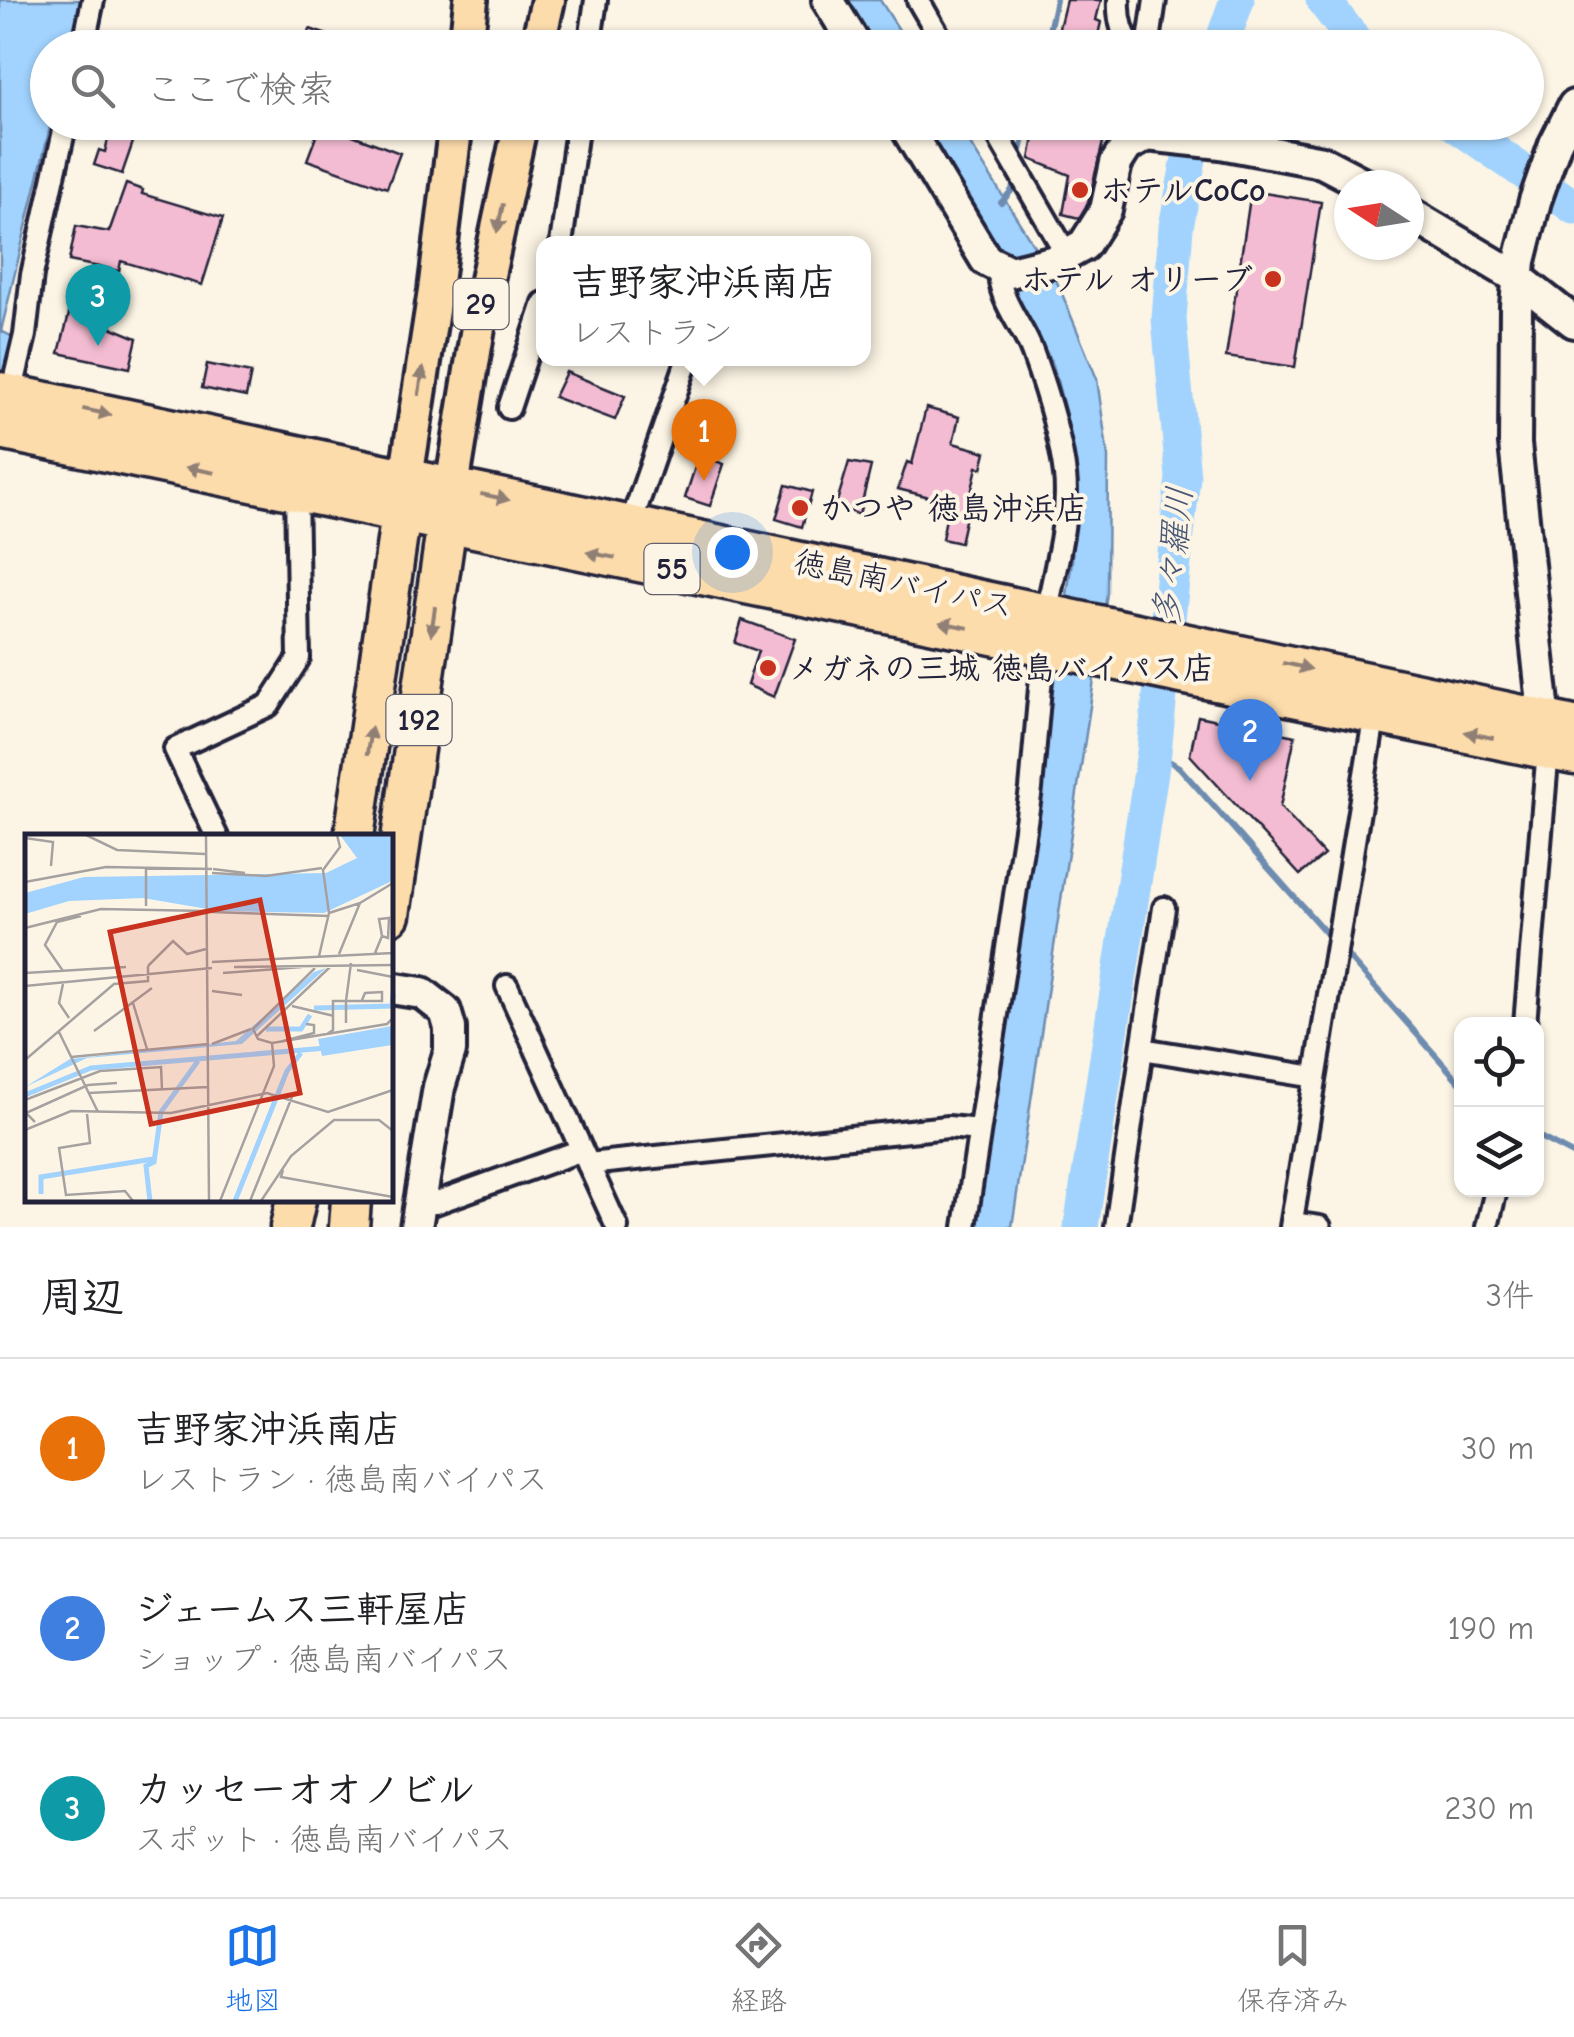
<!DOCTYPE html>
<html lang="ja">
<head>
<meta charset="utf-8">
<style>
  :root { --surface:#fff; --page:#f2f2f2; --text:#202124; --muted:#757577; --line:#e0e0e0; --accent:#1a73e8 }
  body { margin:0; font-family:"Comic Neue","Klee One",sans-serif; background:var(--page); color:var(--text) }
  .controls { position:absolute; right:30px; bottom:30px; display:grid; overflow:hidden; border-radius:20px; box-shadow:0 2px 8px #0004 }
  .controls button { width:90px; height:90px; display:grid; place-items:center; padding:0; border:0; border-bottom:2px solid var(--line); background:var(--surface); color:var(--text); font:50px sans-serif }
  .compass { position:absolute; left:1334px; top:170px; width:90px; height:90px; border-radius:50%; background:var(--surface); box-shadow:0 2px 8px #0004; rotate:282deg }
  .you { position:absolute; left:732px; top:552px; width:35px; height:35px; margin:-25px; border:8px solid #fff; border-radius:50%; background:#1a73e8; box-shadow:0 0 0 15px #1a73e833 }
  .badge { display:grid; place-items:center; width:65px; height:65px; border-radius:50%; background:var(--accent); color:#fff; font-size:32px; font-weight:700 }
  .pin { position:absolute; translate:-50% -82px; filter:drop-shadow(0 2px 5px #0008) }
  .pin::after { content:''; position:absolute; top:52px; width:35px; height:30px; background:inherit; clip-path:polygon(0 0,100% 0,50% 100%) }
  .popup { position:absolute; left:536px; top:236px; width:335px; height:130px; box-sizing:border-box; display:grid; place-content:center; border-radius:20px; background:var(--surface); filter:drop-shadow(0 2px 8px #0005); font-size:32px; white-space:nowrap; color:var(--muted) }
  .popup b { font-size:38px; color:var(--text) }
  .popup::after { content:''; position:absolute; left:50%; top:100%; margin-left:-20px; border:20px solid transparent; border-top-color:var(--surface) }
  .list { margin:0; padding:0; list-style:none }
  h2 { display:flex; justify-content:space-between; align-items:center; height:130px; margin:0; padding:0 40px; font-size:42px }
  h2 small { font-size:32px; font-weight:400; color:var(--muted) }
  .list li { display:grid; grid-template-columns:65px 1fr auto; gap:30px; align-items:center; box-sizing:border-box; height:180px; padding:0 40px; border-top:2px solid var(--line) }
  .list b { display:block; font-size:38px; white-space:nowrap }
  .list p { margin:0; font-size:32px; white-space:nowrap; color:var(--muted) }
  .list em { font-size:32px; font-style:normal; color:var(--muted) }
  .icon { flex:none; width:55px; height:55px; fill:none; stroke:currentColor; stroke-width:2; stroke-linecap:round; stroke-linejoin:round }
  .map { position:relative; flex:none; width:1574px; height:1227px; overflow:hidden }
  .search { position:absolute; background:var(--surface); box-shadow:0 2px 8px #0004; left:30px; right:30px; top:30px; height:110px; display:flex; align-items:center; gap:25px; box-sizing:border-box; padding:0 35px; border-radius:55px; color:var(--muted); font-size:38px }
  .sheet { height:670px; background:var(--surface) }
  nav { display:flex; justify-content:space-around; align-items:center; box-sizing:border-box; height:140px; border-top:2px solid var(--line); background:var(--surface); font-size:28px; color:var(--muted) }
  nav a { display:grid; justify-items:center; gap:5px }
  nav .on { color:var(--accent) }
  .map>svg:first-child { display:block }
  .water { fill:#a1d3fe; stroke:#6e8cb0; stroke-width:2.5 }
  .lines { fill:none; stroke-linecap:round; stroke-linejoin:round }
  .stream { stroke:#6e8cb0; stroke-width:6 }
  .river { stroke:#a1d3fe; stroke-width:35 }
  .building { fill:#f4bcd2; stroke:#22223b; stroke-width:2.5 }
  .street-casing { stroke:#22223b; stroke-width:28 }
  .secondary-casing { stroke:#22223b; stroke-width:38 }
  .primary-casing { stroke:#22223b; stroke-width:40 }
  .highway-casing { stroke:#22223b; stroke-width:45 }
  .street { stroke:#fcf5e5; stroke-width:20 }
  .secondary { stroke:#fcf5e5; stroke-width:30 }
  .primary { stroke:#fddcac; stroke-width:32 }
  .highway { stroke:#fddcac; stroke-width:38 }
  .oneway { fill:#907f74 }
  .poi-dot { fill:#c8321e; stroke:#fcf5e5; stroke-width:4 }
  .labels { text-anchor:middle; dominant-baseline:central; stroke-width:8; stroke-linejoin:round; paint-order:stroke }
  .shield { fill:#fcf5e5; stroke:#63616e; stroke-width:2.5 }
  .shield-label { font-size:30px; font-weight:bold; fill:#22223b }
  .poi-label { font-size:32px; font-weight:bold; fill:#22223b; stroke:#fcf5e5; text-anchor:start }
  .street-label { font-size:32px; fill:#22223b; stroke:#fcf5e5 }
  .water-label { font-size:35px; font-style:italic; fill:#485776; stroke:#fcf5e5 }
  .inset-river { fill:none; stroke:#a1d3fe; stroke-width:5 }
  .inset-road { fill:none; stroke:#a5a1a1; stroke-width:2.5 }
  .view { fill:#c8321e; fill-opacity:0.15; stroke:#c8321e; stroke-width:5 }
  .inset-edge { fill:none; stroke:#22223b; stroke-width:5 }
</style>
</head>
<body>
<div class="map">
<svg width="1574" height="1227" viewBox="0 0 1574 1227">
  <rect width="100%" height="100%" fill="#fcf5e5"/>
  <filter id="ink" filterUnits="userSpaceOnUse"><feTurbulence type="fractalNoise" baseFrequency=".01" numOctaves="2"/><feDisplacementMap in="SourceGraphic" scale="20" xChannelSelector="R" yChannelSelector="G"/><feConvolveMatrix kernelMatrix="1 2 1 2 8 2 1 2 1" color-interpolation-filters="sRGB"/></filter>
  <g filter="url(#ink)">
    <!-- water -->
    <path class="water" d="M 0,0 L 81,0 L 70,47 L 48,48 L 48,122 L 51,123 L 1,331 L 13,337 L 0,380 Z
      M 843,0 L 880,0 L 910,47 L 876,47 Z
      M 920,123 L 957,123 L 1058,284 L 1097,379 L 1108,457 L 1107,593 L 1012,1227 L 973,1227 L 1072,561 L 1075,486 L 1066,415 L 1053,365 L 987,237 Z"/>
    <g class="lines">
      <!-- stream -->
      <path class="stream" d="M 1045,48 L 1056,0
        M 1018,163 L 1028,122
        M 1001,203 L 1012,190 L 1015,175
        M 1154,752 L 1179,767 L 1334,942
        M 1343,951 L 1462,1085
        M 1536,1135 L 1574,1155"/>
      <!-- river -->
      <path class="river" d="M 1323,0 L 1360,48
        M 1220,48 L 1237,0
        M 1452,122 L 1574,207
        M 1081,1227 L 1154,752 L 1183,477 L 1169,319 L 1176,227 L 1196,122"/>
    </g>
    <!-- building -->
    <path class="building" d="M 1066,0 L 1101,0 L 1096,20 L 1101,22 L 1095,48 L 1054,48 Z
      M 310,29 L 357,45 L 356,48 L 303,48 Z
      M 112,122 L 140,122 L 122,174 L 94,165 L 99,150 L 105,152 Z
      M 1037,122 L 1108,122 L 1088,203 L 1079,218 L 1063,214 L 1070,175 L 1030,159 Z
      M 321,123 L 400,153 L 387,188 L 307,160 Z
      M 126,184 L 143,190 L 142,194 L 223,218 L 202,285 L 121,261 L 119,271 L 69,261 L 76,226 L 109,232 Z
      M 1251,191 L 1321,202 L 1295,367 L 1226,357 Z
      M 70,310 L 137,338 L 130,368 L 59,353 Z
      M 207,364 L 251,373 L 246,397 L 202,388 Z
      M 566,372 L 625,396 L 615,420 L 554,397 Z
      M 926,408 L 959,417 L 953,443 L 986,452 L 982,468 L 977,467 L 960,543 L 942,539 L 949,502 L 898,489 L 907,462 L 912,464 Z
      M 699,455 L 724,464 L 710,506 L 685,498 Z
      M 849,462 L 871,466 L 859,515 L 836,505 Z
      M 786,485 L 812,492 L 802,527 L 776,519 Z
      M 742,620 L 795,639 L 774,697 L 747,685 L 758,651 L 735,643 Z
      M 1198,716 L 1295,736 L 1280,807 L 1324,855 L 1300,875 L 1190,755 Z"/>
    <g class="lines">
      <defs>
        <path id="street" d="M 918,0 L 946,48
          M 1119,0 C 1118,17 1122,34 1132,48
          M 83,48 L 93,0
          M 589,48 L 596,0
          M 1148,48 L 1155,0
          M 990,122 L 1067,255
          M 561,244 L 578,122
          M 999,269 C 998,301 1023,325 1033,354 C 1047,393 1060,434 1065,475 C 1070,516 1054,573 1046,614
          M 11,394 L 25,335 L 32,275 L 66,122
          M 509,408 L 544,303
          M 630,526 L 688,358
          M 217,837 L 175,749 L 269,705 L 299,658 L 296,490
          M 507,986 L 617,1227
          M 1525,1024 L 1548,749
          M 1142,1049 L 1164,908
          M 588,1164 L 948,1127 L 979,1130
          M 420,1201 L 435,1203 L 582,1150
          M 1292,1223 L 1320,1227
          M 965,1227 L 1031,789 L 1044,643
          M 1116,1227 L 1142,1049 L 1315,1077
          M 1291,1227 L 1375,713
          M 1487,1227 L 1496,1190"/>
        <path id="secondary" d="M 828,0 L 857,48
          M 903,122 L 986,260 L 1010,272 L 1055,261 L 1084,245 L 1106,210 L 1116,163 L 1127,146 L 1147,135 L 1221,143 L 1322,162 L 1366,185
          M 1409,213 L 1518,278 L 1574,322
          M 1547,741 L 1515,444 L 1516,306 L 1520,261 L 1535,201 L 1555,144 L 1574,106
          M 390,988 L 422,993 L 445,1011 L 450,1028 L 450,1051 L 439,1087 L 416,1227"/>
        <path id="primary" d="M 466,48 L 471,0
          M 537,48 L 548,0
          M 406,478 L 435,291 L 456,122
          M 452,487 L 482,303 L 521,122"/>
        <path id="highway" d="M 0,392 L 1574,726
          M 0,430 L 1574,755
          M 354,837 L 404,493
          M 390,915 L 450,502
          M 290,1227 L 296,1200
          M 349,1227 L 351,1200"/>
      </defs>
      <!-- street casing -->
      <use href="#street" class="street-casing"/>
      <!-- secondary casing -->
      <use href="#secondary" class="secondary-casing"/>
      <!-- primary casing -->
      <use href="#primary" class="primary-casing"/>
      <!-- highway casing -->
      <use href="#highway" class="highway-casing"/>
      <!-- street -->
      <use href="#street" class="street"/>
      <!-- secondary -->
      <use href="#secondary" class="secondary"/>
      <!-- primary -->
      <use href="#primary" class="primary"/>
      <!-- highway -->
      <use href="#highway" class="highway"/>
    </g>
    <!-- one-way arrows -->
    <defs><path id="oneway-solid" d="M-6-.8H1V-3.2L6.5 0L1 3.2V.8H-6Z" transform="scale(2.5)"/></defs>
    <g class="oneway">
      <use href="#oneway-solid" transform="translate(500 218) rotate(102)"/>
      <use href="#oneway-solid" transform="translate(421 381) rotate(-81)"/>
      <use href="#oneway-solid" transform="translate(97 412) rotate(12)"/>
      <use href="#oneway-solid" transform="translate(200 470) rotate(-169)"/>
      <use href="#oneway-solid" transform="translate(495 497) rotate(12)"/>
      <use href="#oneway-solid" transform="translate(601 555) rotate(-169)"/>
      <use href="#oneway-solid" transform="translate(433 621) rotate(98)"/>
      <use href="#oneway-solid" transform="translate(954 625) rotate(-169)"/>
      <use href="#oneway-solid" transform="translate(1297 666) rotate(12)"/>
      <use href="#oneway-solid" transform="translate(1479 735) rotate(-168)"/>
      <use href="#oneway-solid" transform="translate(369 741) rotate(-81)"/>
    </g>
  </g>
  <!-- markers -->
  <g class="poi-dot">
    <circle cx="1080" cy="190" r="10"/>
    <circle cx="1273" cy="279" r="10"/>
    <circle cx="800" cy="508" r="10"/>
    <circle cx="768" cy="668" r="10"/>
  </g>
  <g class="labels">
    <!-- shield labels -->
    <g class="shield">
      <rect x="453.5" y="279" width="55" height="50" rx="8"/>
      <rect x="644.5" y="544" width="55" height="50" rx="8"/>
      <rect x="386.5" y="695" width="65" height="50" rx="8"/>
    </g>
    <g class="shield-label">
      <text x="481" y="304">29</text>
      <text x="672" y="569">55</text>
      <text x="419" y="720">192</text>
    </g>
    <!-- poi labels -->
    <g class="poi-label">
      <text x="1100" y="190">ホテルCoCo</text>
      <text x="1253" y="279" text-anchor="end">ホテル オリーブ</text>
      <text x="820" y="508">かつや 徳島沖浜店</text>
      <text x="788" y="668">メガネの三城 徳島バイパス店</text>
    </g>
    <!-- street labels -->
    <g class="street-label">
      <text transform="translate(904 584) rotate(12)">徳島南バイパス</text>
    </g>
    <!-- water labels -->
    <g class="water-label">
      <text transform="translate(1173 556) rotate(-84)">多々羅川</text>
    </g>
  </g>
  <!-- overview -->
  <g transform="translate(25 834)">
    <rect width="368" height="368" fill="#fcf5e5"/>
    <path d="M 315,1 L 367,1 L 367,47 L 299,79 L 194,77 L 118,64 L 44,67 L 0,80 L 0,59 L 59,43 L 301,39 L 332,24 ZM 301,134 L 217,210 L 62,224 L 0,253 L 45,225 L 211,207 L 289,138 ZM 367,192 L 367,211 L 297,222 L 293,205 Z" fill="#a1d3fe"/>
    <path class="inset-river" d="M 289,174 L 367,172 L 368,160M 241,195 L 276,195 L 285,181M 0,261 L 66,234 L 301,214M 16,360 L 16,343 L 128,325M 125,367 L 121,332 L 129,328 L 136,278 L 173,227M 210,367 L 262,237 L 276,219"/>
    <path class="inset-road" d="M 61,1 L 92,16 L 180,20M 181,1 L 184,367M 0,4 L 28,8 L 26,32M 188,35 L 220,39M 187,39 L 241,42 L 297,34M 0,48 L 81,33 L 187,35M 335,69 L 368,49M 121,72 L 121,34M 187,78 L 304,82M 304,79 L 335,69 L 314,120M 0,94 L 76,75 L 181,77M 350,119 L 357,102 L 363,104 L 364,84 L 354,85 L 357,102M 294,122 L 304,79 L 298,36 L 315,13 L 312,1M 187,128 L 368,119M 123,132 L 148,107 L 162,120 L 181,115M 209,133 L 368,131M 332,136 L 368,143M 38,137 L 20,111 L 32,88 L 56,82M 0,139 L 101,133M 198,139 L 277,133M 38,150 L 34,169 L 44,184M 0,152 L 187,134M 187,157 L 217,161M 108,169 L 122,215M 267,172 L 309,182M 321,189 L 321,167 L 357,167 L 357,158 L 340,159 L 337,166M 69,197 L 127,154M 34,198 L 73,278M 302,200 L 308,196 L 308,167 L 321,167 L 326,129M 231,203 L 305,133M 258,207 L 289,199 L 289,191 L 281,190M 247,209 L 362,190 L 368,184M 187,210 L 226,195M 46,223 L 183,210M 0,226 L 89,150 L 123,147 L 123,132M 64,259 L 183,253M 0,266 L 75,237 L 136,233 L 137,255M 62,280 L 65,309 L 34,314 L 41,361 L 100,357 L 108,367M 10,288 L 1,279 L 63,251 L 92,249M 0,296 L 46,277 L 146,279 L 242,259 L 303,278 L 368,256M 258,336 L 256,343 L 368,363M 195,367 L 249,232 L 247,209 L 233,205 L 228,195 L 290,134M 225,367 L 267,263M 236,367 L 266,322 L 309,286 L 354,286 L 368,297"/>
    <path class="view" d="M 235,66 L 275,259 L 126,290 L 85,98 Z"/>
    <rect width="368" height="368" class="inset-edge"/>
  </g>
</svg>
<div class="controls">
<button><svg class="icon" aria-label="locate" viewBox="0 0 24 24"><circle cx="12" cy="12" r="6"/><path d="M12 2v4M12 18v4M2 12h4M18 12h4"/></svg></button>
<button><svg class="icon" aria-label="layers" viewBox="0 0 24 24"><path d="M12 4l9 5-9 5-9-5zM3 14l9 5 9-5"/></svg></button>
</div>
<svg class="compass" viewBox="-18 -18 36 36"><path d="M0-13l5 13h-10z" fill="#e53935"/><path d="M0 13l5-13h-10z" fill="#757577"/></svg>
<div class="you"></div>
<div class="pin badge" style="left:704px;top:481px;background:#e8710a">1</div>
<div class="popup"><b>吉野家沖浜南店</b>レストラン</div>
<div class="pin badge" style="left:1250px;top:781px;background:#3f7fe0">2</div>
<div class="pin badge" style="left:98px;top:346px;background:#0f9aa8">3</div>
<div class="search"><svg class="icon" aria-label="search" viewBox="0 0 24 24"><circle cx="10" cy="10" r="6"/><path d="M15 15l6 6"/></svg>ここで検索</div>
</div>
<section class="sheet">
<h2>周辺<small>3件</small></h2>
<ul class="list">
<li><span class="badge" style="background:#e8710a">1</span><div><b>吉野家沖浜南店</b><p>レストラン · 徳島南バイパス</p></div><em>30 m</em></li>
<li><span class="badge" style="background:#3f7fe0">2</span><div><b>ジェームス三軒屋店</b><p>ショップ · 徳島南バイパス</p></div><em>190 m</em></li>
<li><span class="badge" style="background:#0f9aa8">3</span><div><b>カッセーオオノビル</b><p>スポット · 徳島南バイパス</p></div><em>230 m</em></li>
</ul>
</section>
<nav>
<a class="on"><svg class="icon" aria-label="map" viewBox="0 0 24 24"><path d="M3 6l6-2 6 2 6-2v14l-6 2-6-2-6 2zM9 4v14M15 6v14"/></svg>地図</a>
<a><svg class="icon" aria-label="directions" viewBox="0 0 24 24"><path d="M12 3l9 9-9 9-9-9zM9 14v-3h6M13 9l2 2-2 2"/></svg>経路</a>
<a><svg class="icon" aria-label="saved" viewBox="0 0 24 24"><path d="M7 4h10v16l-5-4-5 4z"/></svg>保存済み</a>
</nav>
</body>
</html>
